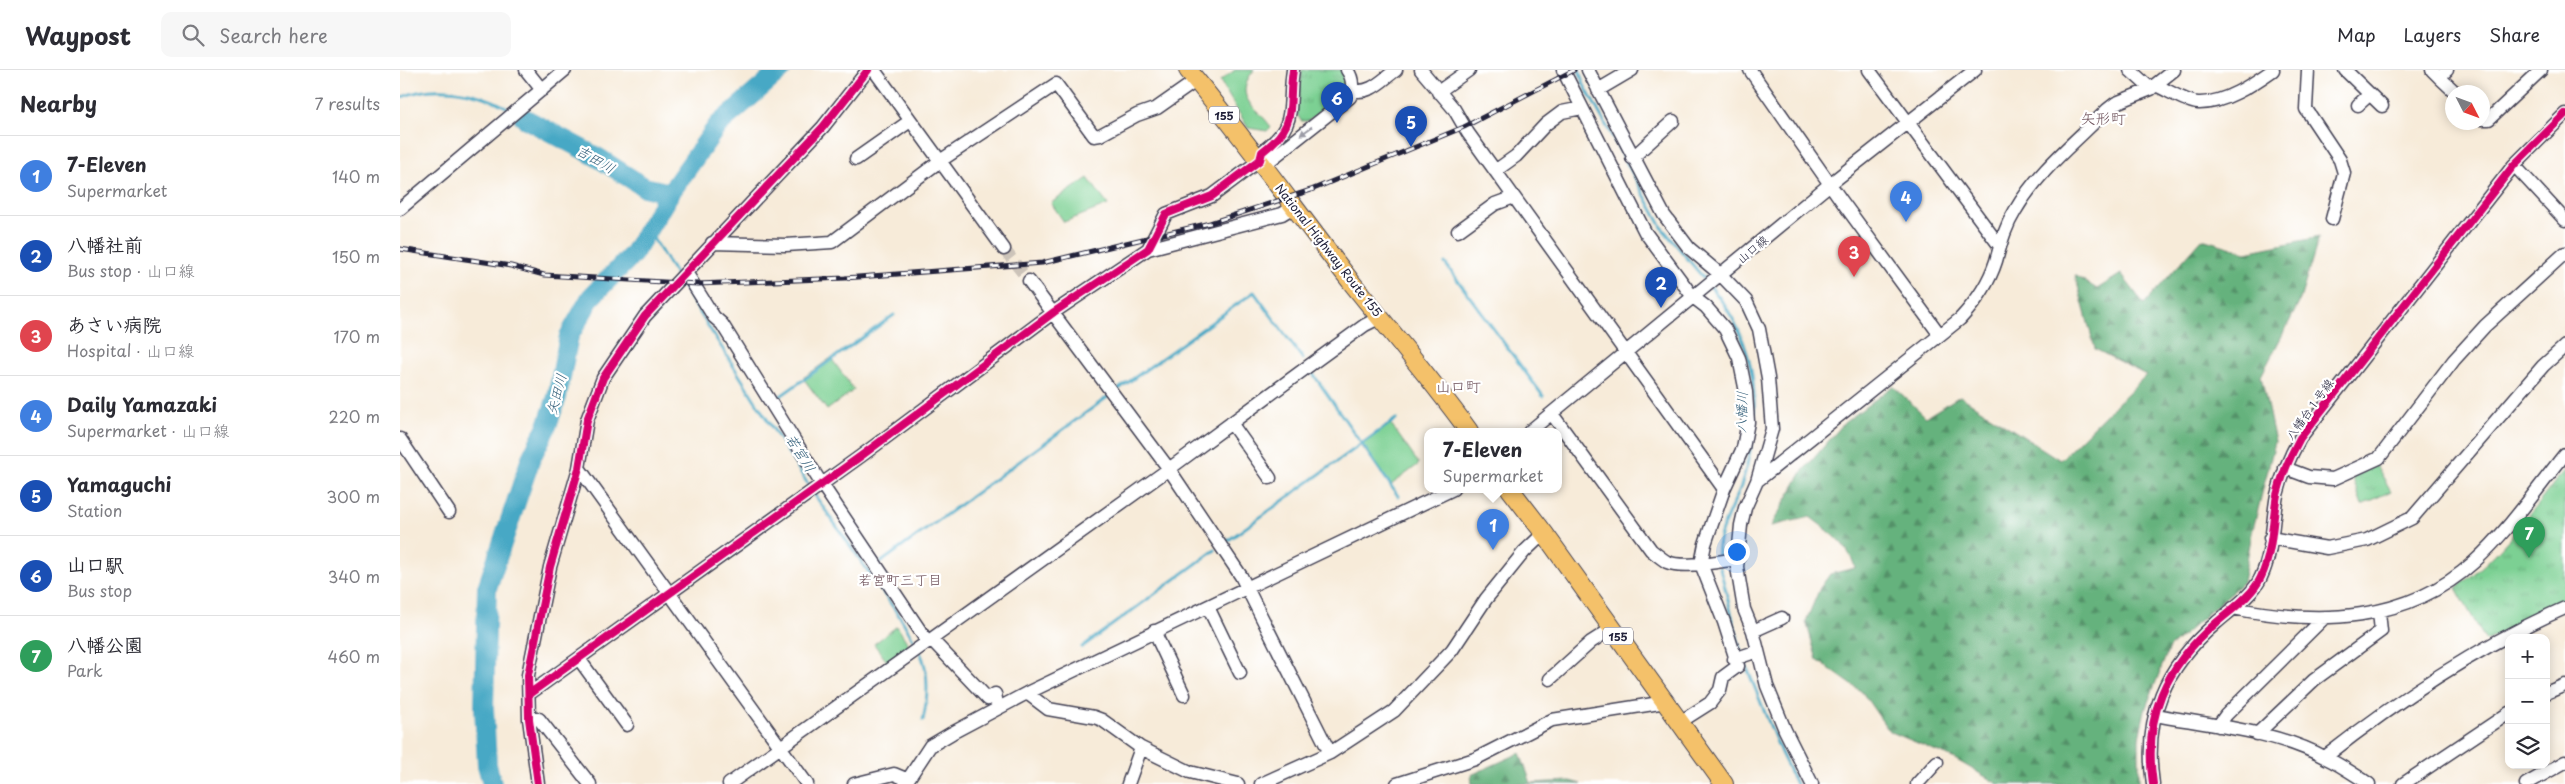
<!DOCTYPE html>
<html lang="en">
<head>
<meta charset="utf-8">
<style>
  :root { --surface:#fff; --page:#f7f7f7; --text:#2b2b33; --muted:#7c7c81; --line:#e1e1e2; --accent:#0f766e }
  body { margin:0; font-family:"Playpen Sans","Klee One",sans-serif; background:var(--page); color:var(--text) }
  .controls { position:absolute; right:15px; bottom:15px; display:grid; overflow:hidden; border-radius:10px; box-shadow:0 2px 12px #0003 }
  .controls button { width:45px; height:45px; display:grid; place-items:center; padding:0; border:0; border-bottom:1px solid var(--line); background:var(--surface); color:var(--text); font:25px sans-serif }
  .compass { position:absolute; left:2045px; top:15px; width:45px; height:45px; border-radius:50%; background:var(--surface); box-shadow:0 2px 12px #0003; rotate:132deg }
  .you { position:absolute; left:1336px; top:481px; width:18px; height:18px; margin:-12px; border:4px solid #fff; border-radius:50%; background:#1a73e8; box-shadow:0 0 0 8px #1a73e833 }
  .badge { display:grid; place-items:center; width:32px; height:32px; border-radius:50%; background:var(--accent); color:#fff; font-size:16px; font-weight:700 }
  .pin { position:absolute; translate:-50% -41px; filter:drop-shadow(0 1px 2px #0008) }
  .pin::after { content:''; position:absolute; top:26px; width:18px; height:15px; background:inherit; clip-path:polygon(0 0,100% 0,50% 100%) }
  .popup { position:absolute; left:1024px; top:358px; width:138px; height:65px; box-sizing:border-box; display:grid; place-content:center; border-radius:10px; background:var(--surface); filter:drop-shadow(0 1px 4px #0005); font-size:16px; white-space:nowrap; color:var(--muted) }
  .popup b { font-size:19px; color:var(--text) }
  .popup::after { content:''; position:absolute; left:50%; top:100%; margin-left:-10px; border:10px solid transparent; border-top-color:var(--surface) }
  .list { margin:0; padding:0; list-style:none }
  h2 { display:flex; justify-content:space-between; align-items:center; height:65px; margin:0; padding:0 20px; font-size:21px }
  h2 small { font-size:16px; font-weight:400; color:var(--muted) }
  .list li { display:grid; grid-template-columns:32px 1fr auto; gap:15px; align-items:center; box-sizing:border-box; height:80px; padding:0 20px; border-top:1px solid var(--line) }
  .list b { display:block; font-size:19px; white-space:nowrap }
  .list p { margin:0; font-size:16px; white-space:nowrap; color:var(--muted) }
  .list em { font-size:16px; font-style:normal; color:var(--muted) }
  .icon { flex:none; width:28px; height:28px; fill:none; stroke:currentColor; stroke-width:2; stroke-linecap:round; stroke-linejoin:round }
  .map { position:relative; flex:none; width:2165px; height:714px; overflow:hidden }
  header { display:flex; align-items:center; gap:30px; box-sizing:border-box; height:70px; padding:0 25px; background:var(--surface); border-bottom:1px solid var(--line) }
  header strong { font-size:24px }
  nav { display:flex; gap:28px; margin-inline-start:auto; font-size:18px }
  .search { width:350px; height:45px; background:var(--page); display:flex; align-items:center; gap:12px; box-sizing:border-box; padding:0 18px; border-radius:10px; color:var(--muted); font-size:19px }
  main { display:flex }
  aside { flex:1; background:var(--surface) }
  .map>svg:first-child { display:block }
  .grass { fill:url(#grass-tufts); stroke:#4f7967 }
  .forest { fill:url(#forest-firs); stroke:#446a5c }
  .garden { fill:#7cd093; stroke:#4f7967 }
  .lines { fill:none; stroke-linecap:round; stroke-linejoin:round }
  .stream { stroke:#46a8c5; stroke-width:3 }
  .river { stroke:#46a8c5; stroke-width:20 }
  .minor-tunnel { stroke:#ccc3b9; stroke-width:12; stroke-dasharray:12 6; stroke-linecap:butt }
  .minor-casing { stroke:#424053; stroke-width:15 }
  .highway-casing { stroke:#424053; stroke-width:20 }
  .minor { stroke:#fff; stroke-width:12 }
  .highway { stroke:#f4c16a; stroke-width:18 }
  .rail-casing { stroke:#22223b; stroke-width:5 }
  .rail { stroke:#fff; stroke-width:3; stroke-dasharray:9; stroke-linecap:butt }
  .cycleway-casing { stroke:#fff; stroke-width:11 }
  .cycleway { stroke:#d6006c; stroke-width:8 }
  .oneway { fill:#9c9ca7 }
  .labels { text-anchor:middle; dominant-baseline:central; stroke-width:4.5; stroke-linejoin:round; paint-order:stroke }
  .shield { fill:#fff; stroke:#646476; stroke-width:1 }
  .shield-label { font-size:11px; font-weight:bold; fill:#22223b }
  .street-label { font-size:12px; fill:#22223b; stroke:#fff }
  .water-label { font-size:14px; font-style:italic; fill:#325e79; stroke:#fff }
  .neighbourhood-label { font-size:14px; fill:#6c4f58; stroke:#fff }
  .quarter-label { font-size:15px; fill:#6c4f58; stroke:#fff }
</style>
</head>
<body>
<header>
<strong>Waypost</strong>
<div class="search"><svg class="icon" aria-label="search" viewBox="0 0 24 24"><circle cx="10" cy="10" r="6"/><path d="M15 15l6 6"/></svg>Search here</div>
<nav><a>Map</a><a>Layers</a><a>Share</a></nav>
</header>
<main>
<aside>
<h2>Nearby<small>7 results</small></h2>
<ul class="list">
<li><span class="badge" style="background:#3f7fe0">1</span><div><b>7-Eleven</b><p>Supermarket</p></div><em>140 m</em></li>
<li><span class="badge" style="background:#1a4fb4">2</span><div><b>八幡社前</b><p>Bus stop · 山口線</p></div><em>150 m</em></li>
<li><span class="badge" style="background:#e0444e">3</span><div><b>あさい病院</b><p>Hospital · 山口線</p></div><em>170 m</em></li>
<li><span class="badge" style="background:#3f7fe0">4</span><div><b>Daily Yamazaki</b><p>Supermarket · 山口線</p></div><em>220 m</em></li>
<li><span class="badge" style="background:#1a4fb4">5</span><div><b>Yamaguchi</b><p>Station</p></div><em>300 m</em></li>
<li><span class="badge" style="background:#1a4fb4">6</span><div><b>山口駅</b><p>Bus stop</p></div><em>340 m</em></li>
<li><span class="badge" style="background:#2e9e5b">7</span><div><b>八幡公園</b><p>Park</p></div><em>460 m</em></li>
</ul>
</aside>
<div class="map">
<svg width="2165" height="714" viewBox="0 0 2165 714">
  <defs>
    <pattern id="grass-tufts" width="24" height="20" patternUnits="userSpaceOnUse" patternTransform="scale(1.25)"><rect width="24" height="20" fill="#7cd093"/><path d="M3 7l-1-3M5 7V3M7 7l1-3M15 17l-1-3M17 17v-4M19 17l1-3" fill="none" stroke="#6bb280"/></pattern>
    <pattern id="forest-firs" width="22" height="20" patternUnits="userSpaceOnUse" patternTransform="scale(1.25)"><rect width="22" height="20" fill="#65b27d"/><path d="M5 1l3.5 6h-7zM16 11l3.5 6h-7z" fill="#539068"/></pattern>
  </defs>
  <rect width="100%" height="100%" fill="#fff"/>
  <filter id="ink" filterUnits="userSpaceOnUse"><feTurbulence type="fractalNoise" baseFrequency=".02" numOctaves="2"/><feDisplacementMap in="SourceGraphic" scale="10" xChannelSelector="R" yChannelSelector="G"/><feConvolveMatrix kernelMatrix="1 2 1 2 8 2 1 2 1" color-interpolation-filters="sRGB"/></filter>
  <filter id="wash" filterUnits="userSpaceOnUse"><feTurbulence type="fractalNoise" baseFrequency=".0096" numOctaves="4" result="noise"/><feDisplacementMap in="SourceGraphic" scale="20" xChannelSelector="R" yChannelSelector="G"/><feGaussianBlur stdDeviation="1.12" result="paint"/><feColorMatrix in="noise" values="0 0 0 0 0 0 0 0 0 0 0 0 0 0 0 0 0 1.4 0 .05"/><feComposite in="paint" operator="in"/></filter>
  <g filter="url(#wash)">
    <rect width="100%" height="100%" fill="#f7ebd9"/>
    <!-- grass -->
    <path class="grass" d="M 902,0 L 941,0 L 946,7 L 947,20 L 908,51 L 901,51 L 897,44 Z
      M 1976,395 L 1991,421 L 1962,435 L 1952,407 Z
      M 2165,399 L 2165,531 L 2086,571 L 2056,518 C 2101,486 2131,442 2165,399 Z"/>
    <!-- forest -->
    <path class="forest" d="M 1919,167 L 1899,233 L 1861,306 L 1875,372 L 1852,463 L 1843,512 L 1769,578 L 1745,640 L 1739,668 L 1739,714 L 1598,714 L 1553,688 L 1489,661 L 1462,622 L 1417,590 L 1406,551 L 1420,518 L 1430,504 L 1455,498 C 1449,474 1428,461 1410,447 L 1371,456 L 1402,402 L 1444,353 L 1493,316 L 1526,347 L 1560,326 L 1660,390 L 1746,305 L 1695,279 L 1675,205 L 1697,219 L 1721,204 L 1744,234 L 1802,169 L 1846,182 Z
      M 1120,683 L 1131,713 L 1170,711 L 1181,714 L 1072,714 L 1071,705 Z"/>
    <!-- garden -->
    <path class="garden" d="M 835,0 L 854,0 C 831,29 858,37 871,57 L 867,61 L 848,58 L 820,11 Z
      M 688,108 L 708,135 L 664,152 L 651,133 Z
      M 431,288 L 454,320 L 427,340 L 403,308 Z
      M 990,353 L 1019,394 L 991,415 L 960,374 Z
      M 497,556 L 510,577 L 488,593 L 474,574 Z"/>
    <g class="lines">
      <!-- stream -->
      <path class="stream" d="M 1179,0 L 1184,15 L 1263,159 L 1306,211
        M 0,28 C 33,13 76,20 108,38
        M 248,160 L 277,207
        M 1045,193 L 1143,326
        M 281,213 L 411,419
        M 1310,216 C 1360,274 1364,345 1341,416 C 1333,437 1315,464 1318,488
        M 911,301 L 998,426
        M 716,321 L 854,222 L 903,289
        M 375,330 L 494,245
        M 414,424 L 502,550 L 517,576
        M 823,474 L 996,349
        M 480,493 L 709,326
        M 1319,494 L 1341,582
        M 682,577 L 815,480
        M 520,582 C 530,603 528,627 523,650
        M 1343,588 L 1381,683 L 1396,714"/>
      <!-- river -->
      <path class="river" d="M 124,48 L 197,87 L 244,117 L 270,123
        M 92,714 L 87,695 L 84,638 L 87,518 L 131,388 L 147,356 L 157,327 L 169,266 L 191,227 L 233,184 L 270,123 L 318,55 L 381,0"/>
    </g>
  </g>
  <g filter="url(#ink)">
    <g class="lines">
      <!-- minor-tunnel -->
      <path class="minor-tunnel" d="M 604,179 L 629,211"/>
      <defs>
        <path id="minor" d="M 126,0 L 142,20
          M 474,0 L 604,179
          M 1021,0 L 1054,39 L 1068,63 L 1324,419
          M 1163,0 L 1245,162 L 1293,227 L 1306,237 L 1325,259 L 1339,288 L 1346,322 L 1348,352 L 1343,378 L 1324,419 L 1305,474 L 1301,494 L 1324,552 L 1338,596 L 1323,607 L 1320,620 L 1310,633 L 1280,652
          M 1188,0 L 1264,145 L 1289,178 L 1321,205 L 1346,231 L 1359,259 L 1368,308 L 1372,359 L 1357,411 L 1345,438 L 1341,455 L 1337,497 L 1344,539 L 1353,561 L 1367,616 L 1385,660 L 1412,714
          M 1350,0 L 1441,130 L 1540,265
          M 1469,0 L 1599,175
          M 1730,0 L 1751,19
          M 1908,0 L 1906,39 L 1940,90 L 1944,103 L 1932,149
          M 1945,0 L 1982,36
          M 2032,0 L 2039,7 L 2047,0
          M 2039,7 L 2055,22
          M 1755,15 L 1774,0
          M 952,20 C 970,25 982,10 996,0
          M 1198,20 L 1232,0
          M 1038,22 L 1069,0
          M 1958,35 L 1970,24
          M 2082,49 L 2089,49 L 2141,0
          M 1232,88 L 1273,51
          M 456,89 L 510,51
          M 860,90 L 869,91 L 950,27 C 953,18 953,8 947,0
          M 2114,95 L 2165,150
          M 1095,101 L 1116,86 L 1146,54 L 1162,42 L 1182,38
          M 0,139 L 165,0
          M 1058,161 L 1095,134 L 1114,127
          M 312,173 L 386,175 L 432,172 L 540,91 L 656,14 L 694,66 L 700,65 L 737,45 L 757,38 L 797,10
          M 748,179 L 882,144 L 895,136
          M 287,204 L 314,247 L 322,254 L 421,413 L 527,571
          M 629,211 L 769,399 L 841,506 L 930,683
          M 1152,344 L 1251,480 C 1256,484 1262,489 1267,492 C 1284,499 1320,491 1338,489
          M 831,353 L 870,408
          M 1130,361 L 1430,114 L 1575,0
          M 0,369 L 49,442
          M 179,398 L 407,714
          M 1885,398 L 1909,407 L 1933,409 L 1979,388 L 2054,290 L 2085,256 L 2165,183
          M 1357,411 L 1560,249 C 1576,232 1589,213 1596,191 C 1601,173 1605,157 1615,141 C 1638,101 1674,73 1707,40 L 1716,33 L 1751,19 L 1755,15 C 1768,20 1785,32 1798,33 C 1824,34 1853,14 1873,0
          M 1870,468 L 1927,478 L 1967,470 L 2012,448 L 2143,296 L 2165,276
          M 808,537 L 840,603
          M 1833,538 C 1918,555 2007,553 2074,492 C 2109,460 2136,420 2165,384
          M 754,561 L 784,625
          M 1353,561 L 1382,548
          M 531,569 L 588,629 L 595,624 L 598,638
          M 179,589 L 227,655
          M 1334,589 L 1358,581
          M 1150,609 L 1191,572 L 1213,558
          M 627,623 L 648,639 L 694,647 L 702,650 L 741,678 L 790,702 L 838,714
          M 2146,623 L 2165,615
          M 129,624 L 461,386 L 654,242 L 748,179 L 766,144 L 812,126 L 860,90 L 862,82 C 899,54 887,40 893,0
          M 1755,645 C 1810,655 1877,661 1926,688 C 1941,695 1955,705 1969,714
          M 129,649 L 139,649 L 190,714
          M 1818,656 L 1826,645 L 1923,549
          M 1857,664 L 1914,610 L 1981,561 L 1979,542
          M 1925,687 C 2000,628 2078,576 2165,538
          M 138,714 L 129,649 L 128,605 L 150,497 L 179,398 L 187,350 L 203,308 L 245,246 L 423,57 L 468,0
          M 329,714 L 769,399 L 910,295 L 965,255 L 981,247
          M 454,714 L 494,704 L 506,709
          M 505,714 L 530,676 L 552,663 L 627,623 L 1053,419
          M 728,714 L 741,678
          M 861,714 L 930,683 L 994,641 L 1052,580 L 1086,529 L 1124,482 L 1144,463
          M 997,714 L 1075,689 L 1152,650 L 1266,632
          M 1517,714 L 1537,692
          M 1753,714 C 1743,646 1765,597 1816,553 C 1831,540 1853,525 1861,507 C 1873,482 1872,451 1877,425 C 1882,405 1890,386 1900,368 L 2114,95 L 2165,44
          M 2003,714 L 2109,643
          M 2126,714 L 2165,692"/>
        <path id="highway" d="M 788,0 C 845,69 897,142 952,213 C 991,262 1032,310 1069,361
          M 1110,419 L 1144,463 L 1324,714"/>
      </defs>
      <!-- minor casing -->
      <use href="#minor" class="minor-casing"/>
      <!-- highway casing -->
      <use href="#highway" class="highway-casing"/>
      <!-- minor -->
      <use href="#minor" class="minor"/>
      <!-- highway -->
      <use href="#highway" class="highway"/>
      <defs>
        <path id="rail" d="M 0,179 L 111,196 L 144,205 L 298,214 L 445,208 L 642,193 L 810,153 L 911,120 L 1064,57 L 1174,0"/>
      </defs>
      <!-- rail casing -->
      <use href="#rail" class="rail-casing"/>
      <!-- rail -->
      <use href="#rail" class="rail"/>
      <defs>
        <path id="cycleway" d="M 129,624 L 461,386 L 654,242 L 748,179 L 766,144 L 812,126 L 860,90 L 862,82 C 899,54 887,40 893,0
          M 138,714 L 129,649 L 128,605 L 150,497 L 179,398 L 187,350 L 203,308 L 245,246 L 423,57 L 468,0
          M 1753,714 C 1743,646 1765,597 1816,553 C 1831,540 1853,525 1861,507 C 1873,482 1872,451 1877,425 C 1882,405 1890,386 1900,368 L 2114,95 L 2165,44"/>
      </defs>
      <!-- cycleway casing -->
      <use href="#cycleway" class="cycleway-casing"/>
      <!-- cycleway -->
      <use href="#cycleway" class="cycleway"/>
    </g>
    <!-- one-way arrows -->
    <defs><path id="oneway-solid" d="M-6-.8H1V-3.2L6.5 0L1 3.2V.8H-6Z" transform="scale(1.25)"/></defs>
    <use class="oneway" href="#oneway-solid" transform="translate(906 61) rotate(144)"/>
  </g>
  <g class="labels">
    <!-- shield labels -->
    <g class="shield">
      <rect x="809" y="36.5" width="30" height="17" rx="4"/>
      <rect x="1203" y="557.5" width="30" height="17" rx="4"/>
    </g>
    <g class="shield-label">
      <text x="824" y="45">155</text>
      <text x="1218" y="566">155</text>
    </g>
    <!-- street labels -->
    <g class="street-label">
      <text transform="translate(1352 179) rotate(-40)">山口線</text>
      <text transform="translate(929 180) rotate(52)">National Highway Route 155</text>
      <text transform="translate(1909 339) rotate(-54)">八幡台１号線</text>
    </g>
    <!-- water labels -->
    <g class="water-label">
      <text transform="translate(196 89) rotate(30)">吉田川</text>
      <text transform="translate(156 324) rotate(-75)">矢田川</text>
      <text transform="translate(1341 342) rotate(-88)">八幡川</text>
      <text transform="translate(401 383) rotate(58)">若宮川</text>
    </g>
    <!-- neighbourhood labels -->
    <g class="neighbourhood-label">
      <text x="500" y="509">若宮町三丁目</text>
    </g>
    <!-- quarter labels -->
    <g class="quarter-label">
      <text x="1703" y="47">矢形町</text>
      <text x="1058" y="315">山口町</text>
    </g>
  </g>
</svg>
<div class="controls">
<button>+</button>
<button>−</button>
<button><svg class="icon" aria-label="layers" viewBox="0 0 24 24"><path d="M12 4l9 5-9 5-9-5zM3 14l9 5 9-5"/></svg></button>
</div>
<svg class="compass" viewBox="-18 -18 36 36"><path d="M0-13l5 13h-10z" fill="#e53935"/><path d="M0 13l5-13h-10z" fill="#7c7c81"/></svg>
<div class="you"></div>
<div class="pin badge" style="left:1093px;top:480px;background:#3f7fe0">1</div>
<div class="popup"><b>7-Eleven</b>Supermarket</div>
<div class="pin badge" style="left:1261px;top:238px;background:#1a4fb4">2</div>
<div class="pin badge" style="left:1454px;top:207px;background:#e0444e">3</div>
<div class="pin badge" style="left:1506px;top:152px;background:#3f7fe0">4</div>
<div class="pin badge" style="left:1011px;top:77px;background:#1a4fb4">5</div>
<div class="pin badge" style="left:937px;top:53px;background:#1a4fb4">6</div>
<div class="pin badge" style="left:2129px;top:488px;background:#2e9e5b">7</div>
</div>
</main>
</body>
</html>
